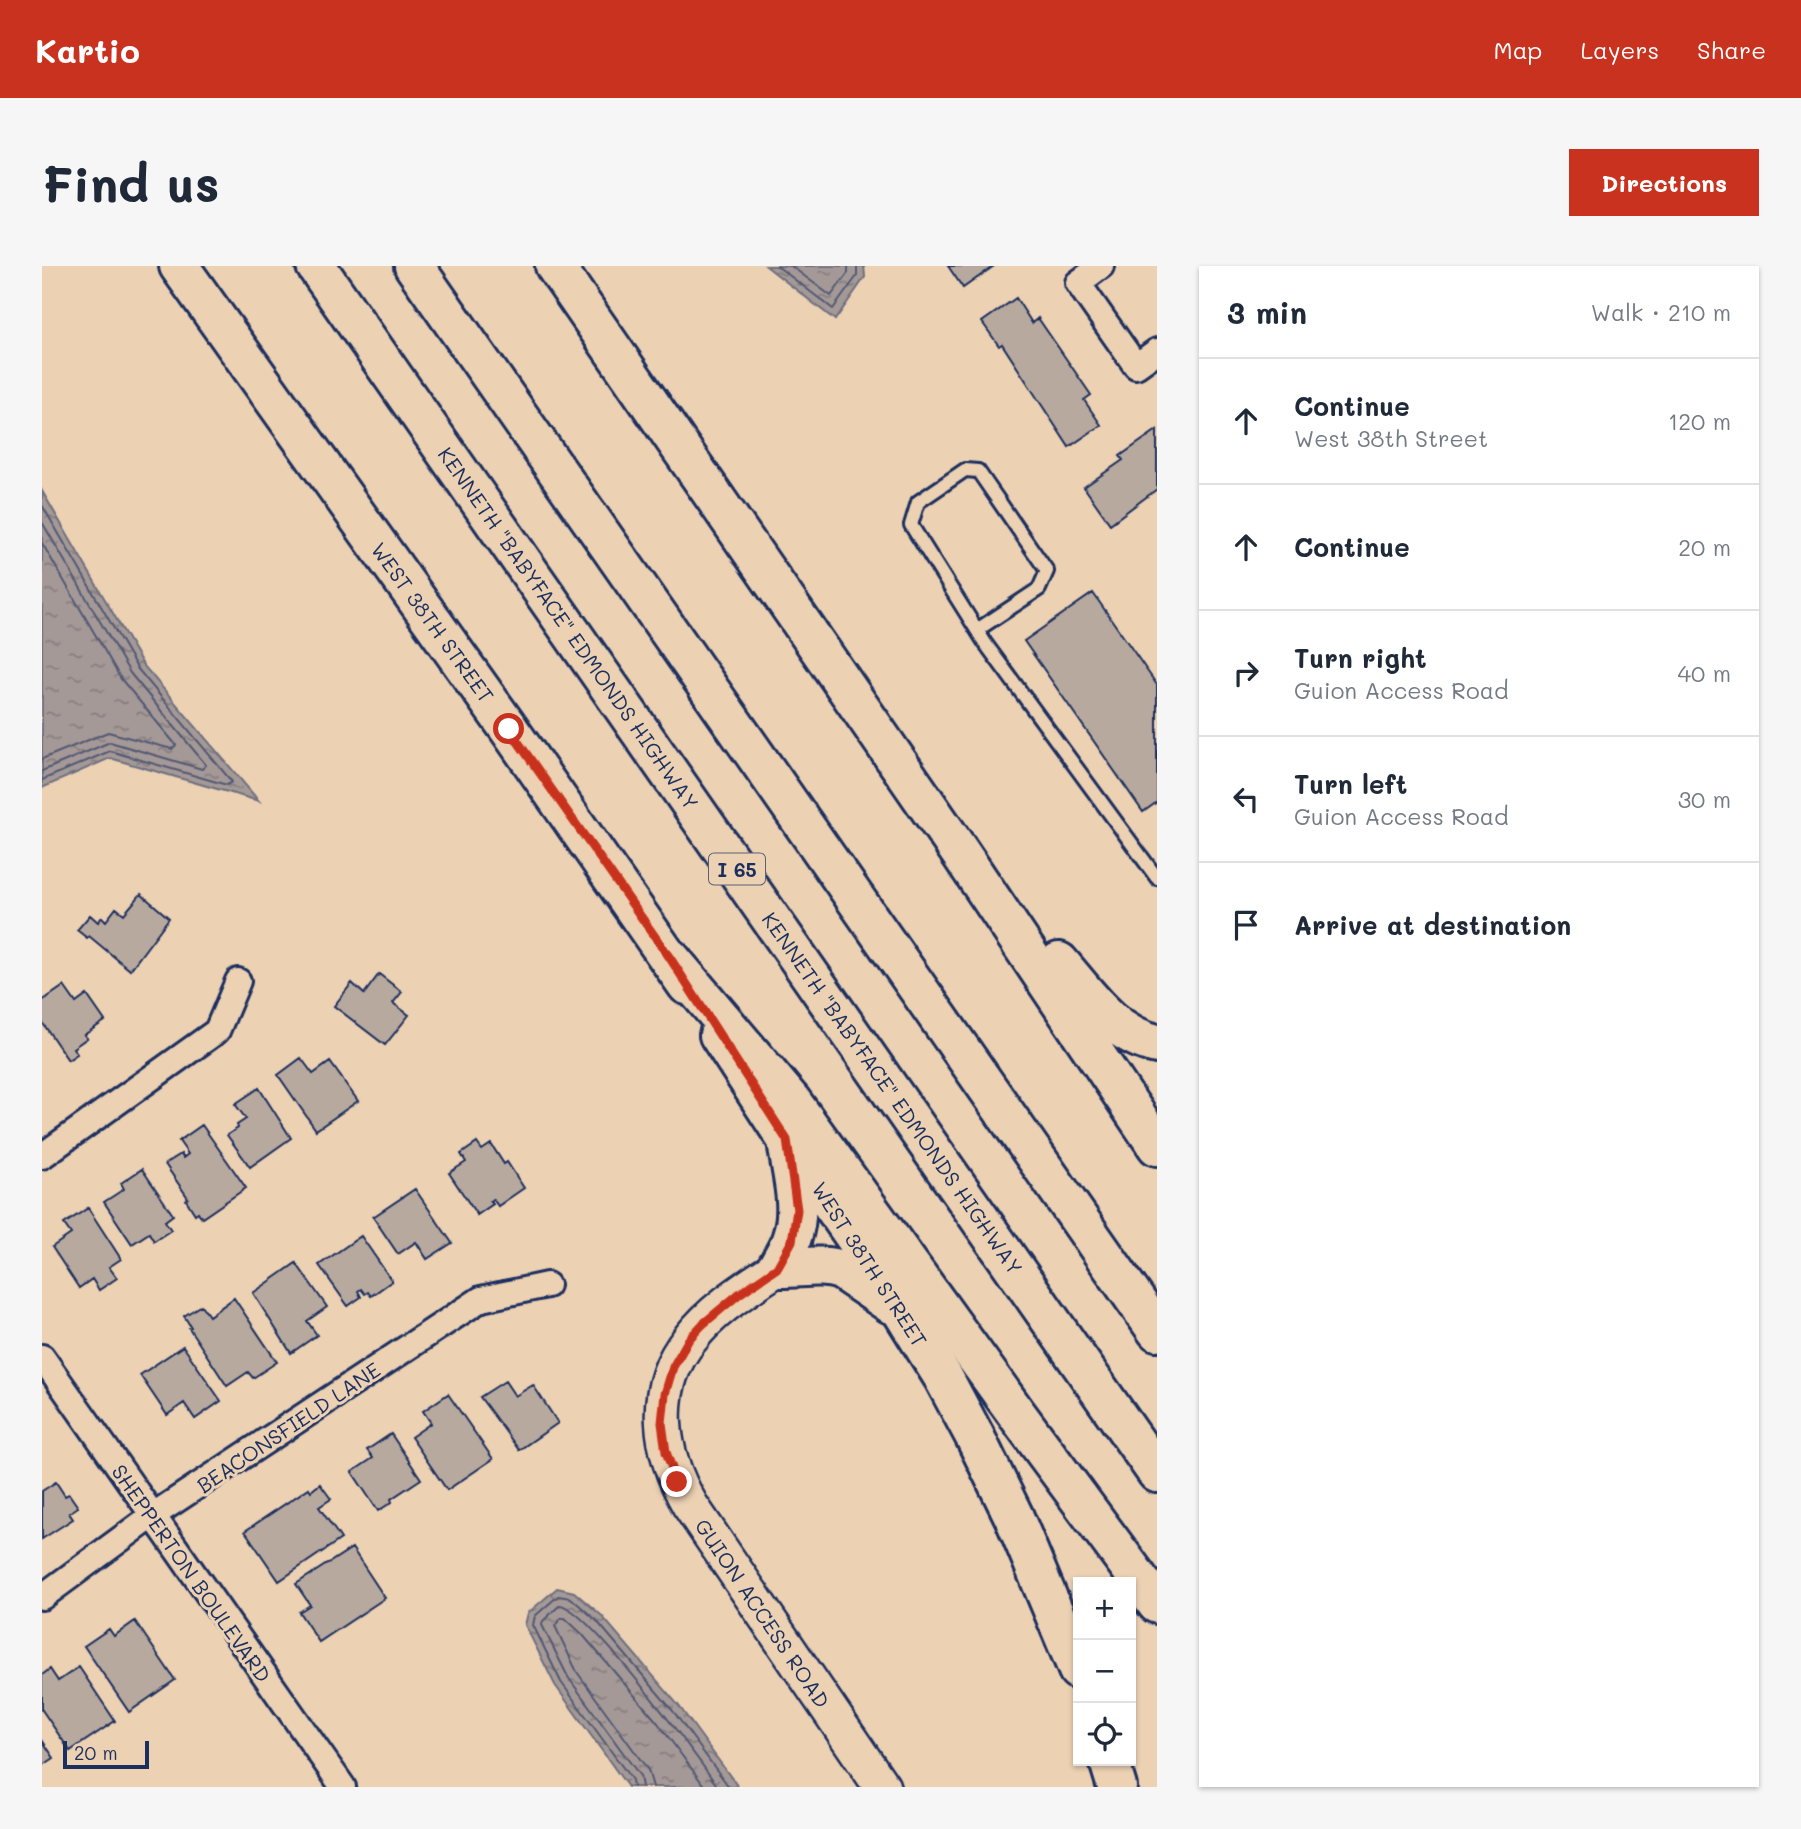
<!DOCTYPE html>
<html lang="en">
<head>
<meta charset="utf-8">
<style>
  :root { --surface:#fff; --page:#f6f6f7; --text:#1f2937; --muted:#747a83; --line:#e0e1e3; --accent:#c8321e }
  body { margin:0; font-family:Mali,sans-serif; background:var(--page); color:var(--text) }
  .controls { position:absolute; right:21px; bottom:21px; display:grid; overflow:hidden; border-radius:0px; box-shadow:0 2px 5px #0004 }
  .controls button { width:63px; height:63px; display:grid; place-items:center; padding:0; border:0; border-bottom:2px solid var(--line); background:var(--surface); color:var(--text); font:35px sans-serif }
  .scale { position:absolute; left:21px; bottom:18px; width:86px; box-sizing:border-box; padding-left:7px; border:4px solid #1b2f5e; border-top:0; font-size:19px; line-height:24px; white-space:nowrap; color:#1b2f5e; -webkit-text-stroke:5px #ecd1b3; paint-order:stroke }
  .stop { position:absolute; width:21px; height:21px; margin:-16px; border:5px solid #c8321e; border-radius:50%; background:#fff }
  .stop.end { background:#c8321e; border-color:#fff; box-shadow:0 2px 7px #0008 }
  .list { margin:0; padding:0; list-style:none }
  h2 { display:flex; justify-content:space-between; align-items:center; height:91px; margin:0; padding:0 28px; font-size:30px }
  h2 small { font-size:23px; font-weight:400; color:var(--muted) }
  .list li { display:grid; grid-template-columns:46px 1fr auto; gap:21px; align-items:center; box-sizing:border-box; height:126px; padding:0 28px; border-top:2px solid var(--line) }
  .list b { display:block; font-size:26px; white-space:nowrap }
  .list p { margin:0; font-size:23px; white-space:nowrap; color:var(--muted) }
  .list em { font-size:23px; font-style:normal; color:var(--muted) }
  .icon { flex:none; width:38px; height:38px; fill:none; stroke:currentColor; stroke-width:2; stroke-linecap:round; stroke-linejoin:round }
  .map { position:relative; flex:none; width:1115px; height:1521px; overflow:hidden; border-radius:0px }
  header { display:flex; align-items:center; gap:42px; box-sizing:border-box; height:98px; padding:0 35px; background:var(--accent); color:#fff }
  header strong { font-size:33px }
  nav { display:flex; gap:38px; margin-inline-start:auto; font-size:24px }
  .intro { display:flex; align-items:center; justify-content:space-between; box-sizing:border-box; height:168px; padding:0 42px }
  h1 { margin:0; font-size:49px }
  .button { padding:18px 32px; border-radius:0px; background:var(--accent); color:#fff; font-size:24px; font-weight:700 }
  main { display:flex; gap:42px; padding:0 42px }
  aside { flex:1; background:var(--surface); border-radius:0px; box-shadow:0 2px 5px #0004 }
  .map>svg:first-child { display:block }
  .water { fill:url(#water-ripples); stroke:#6d6f80; stroke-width:2 }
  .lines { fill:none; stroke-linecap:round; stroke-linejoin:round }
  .shore { stroke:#525974; stroke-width:2 }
  .building { fill:#b8a99e; stroke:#1b2f5e; stroke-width:2 }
  .lane-casing { stroke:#1b2f5e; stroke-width:18 }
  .street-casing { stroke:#1b2f5e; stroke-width:30 }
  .secondary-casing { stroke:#1b2f5e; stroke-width:40 }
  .primary-casing { stroke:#1b2f5e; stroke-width:44 }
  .highway-casing { stroke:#1b2f5e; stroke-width:44 }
  .lane { stroke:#ecd1b3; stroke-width:12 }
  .street { stroke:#ecd1b3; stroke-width:24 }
  .secondary { stroke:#ecd1b3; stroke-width:35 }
  .primary { stroke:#ecd1b3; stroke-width:38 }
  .highway { stroke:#ecd1b3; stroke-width:38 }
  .route { stroke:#c8321e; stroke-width:9 }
  .labels { text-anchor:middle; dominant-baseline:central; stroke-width:6; stroke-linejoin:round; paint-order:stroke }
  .shield { fill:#ecd1b3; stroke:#5a6078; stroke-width:2 }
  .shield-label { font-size:19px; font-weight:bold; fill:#1b2f5e }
  .street-label { font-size:21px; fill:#1b2f5e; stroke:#ecd1b3 }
</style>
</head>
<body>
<header>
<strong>Kartio</strong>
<nav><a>Map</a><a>Layers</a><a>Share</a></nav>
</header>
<div class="intro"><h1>Find us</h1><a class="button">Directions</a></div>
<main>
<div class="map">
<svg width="1115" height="1521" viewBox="0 0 1115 1521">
  <defs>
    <pattern id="water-ripples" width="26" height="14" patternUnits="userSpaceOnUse" patternTransform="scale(1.75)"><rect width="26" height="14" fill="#a49996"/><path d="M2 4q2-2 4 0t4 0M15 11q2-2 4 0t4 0" fill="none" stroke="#857d7e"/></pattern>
  </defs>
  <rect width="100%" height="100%" fill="#ecd1b3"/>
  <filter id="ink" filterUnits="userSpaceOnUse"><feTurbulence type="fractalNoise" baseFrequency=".0143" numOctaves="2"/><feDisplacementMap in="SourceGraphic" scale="14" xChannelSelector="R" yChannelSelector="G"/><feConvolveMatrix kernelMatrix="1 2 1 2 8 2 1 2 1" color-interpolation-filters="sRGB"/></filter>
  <g filter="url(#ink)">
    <!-- water -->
    <path class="water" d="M 724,0 L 822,0 L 823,11 L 793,54 Z
      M 0,225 L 101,399 L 217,535 L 68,492 L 0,522 Z
      M 515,1322 L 532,1326 L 559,1349 L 637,1440 L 696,1521 L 586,1521 L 513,1419 L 483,1359 L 486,1347 Z"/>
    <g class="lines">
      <!-- shore -->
      <path class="shore" d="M 735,0 L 791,43 L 815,10 L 815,0
        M 749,0 L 789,30 L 806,7 L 806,0
        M 0,239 L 95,402 L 190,516 L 185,519 L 68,485 L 0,514
        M 0,256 L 88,407 L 164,499 L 160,503 L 68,476 L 0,505
        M 0,277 L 79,413 L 134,479 L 130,483 L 66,466 L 0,493
        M 591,1521 L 590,1514 L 519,1416 L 491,1359 L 493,1350 L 516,1330 L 529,1332 L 554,1354 L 631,1445 L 687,1521
        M 600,1521 L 598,1510 L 526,1411 L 500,1359 L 501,1355 L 518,1339 C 546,1342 655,1491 676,1521
        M 611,1521 L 606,1504 L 535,1406 L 513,1360 L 519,1352 L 523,1352 L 540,1368 L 616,1457 L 663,1521"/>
    </g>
    <!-- building -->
    <path class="building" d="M 906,0 L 952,0 L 921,22 Z
      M 974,32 L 990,57 L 996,52 L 1049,129 L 1042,134 L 1059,159 L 1027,181 L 960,78 L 957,80 L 940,56 Z
      M 1115,164 L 1115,223 L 1068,258 L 1042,221 L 1081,194 L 1078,190 Z
      M 1051,327 L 1115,419 L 1115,536 L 1101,546 L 982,375 Z
      M 99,628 L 127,652 L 88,704 L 47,670 L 45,672 L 35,664 L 48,649 L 56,656 L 60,651 L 64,655 L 74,642 L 82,648 Z
      M 337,708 L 360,726 L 351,737 L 367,749 L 343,779 L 292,740 L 310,717 L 322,728 Z
      M 22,720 L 34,737 L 45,729 L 63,755 L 42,769 L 45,772 L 31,782 L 35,788 L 26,794 L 0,756 L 0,735 Z
      M 259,792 L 271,808 L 288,796 L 316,835 L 274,864 L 236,809 Z
      M 217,822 L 249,872 L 208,901 L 185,869 L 196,862 L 195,859 L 204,853 L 193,838 Z
      M 160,859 L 204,922 L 160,952 L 156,946 L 153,948 L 144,934 L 146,932 L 123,898 L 139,888 L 141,892 L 146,888 L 137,875 Z
      M 435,877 L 440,884 L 449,878 L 462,898 L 465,896 L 482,922 L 456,940 L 451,933 L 448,935 L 451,938 L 435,949 L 407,907 L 424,896 L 419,888 Z
      M 100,903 L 131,949 L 123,955 L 129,964 L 112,975 L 107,967 L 90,978 L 62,936 L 82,923 L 79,917 Z
      M 373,923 L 410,977 L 385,993 L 374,976 L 356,988 L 331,951 Z
      M 46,942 L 79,993 L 67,1001 L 75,1012 L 57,1024 L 50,1013 L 37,1022 L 10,981 L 29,968 L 22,958 Z
      M 319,970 L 350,1015 L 329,1030 L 326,1026 L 323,1028 L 319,1023 L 316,1025 L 319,1031 L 306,1040 L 277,999 Z
      M 254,997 L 285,1041 L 265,1055 L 275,1069 L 249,1087 L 211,1027 Z
      M 192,1032 L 235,1096 L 211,1112 L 206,1106 L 185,1120 L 147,1062 L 149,1061 L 142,1050 L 159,1039 L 167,1050 Z
      M 141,1080 L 179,1135 L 153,1153 L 142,1137 L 125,1149 L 98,1109 Z
      M 463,1115 L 473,1130 L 491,1119 L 516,1157 L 477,1184 L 438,1131 Z
      M 406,1128 L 451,1193 L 405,1224 L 369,1171 L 389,1157 L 381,1145 Z
      M 349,1168 L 379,1213 L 349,1233 L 350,1236 L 336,1245 L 310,1206 L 331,1192 L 325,1184 Z
      M 14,1216 L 23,1230 L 27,1228 L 36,1241 L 27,1247 L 31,1253 L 0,1273 L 0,1225 Z
      M 278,1218 L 289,1233 L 277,1241 L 299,1273 L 237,1315 L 203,1265 L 267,1222 L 269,1225 Z
      M 310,1282 L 343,1332 L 277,1376 L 257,1346 L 268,1339 L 254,1318 Z
      M 93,1355 L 133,1414 L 87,1446 L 42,1380 L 67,1363 L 72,1370 Z
      M 37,1401 L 73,1455 L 28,1485 L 0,1444 L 0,1409 L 8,1403 L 16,1415 Z
      M 0,1474 L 12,1492 L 0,1500 Z"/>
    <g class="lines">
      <defs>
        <path id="lane" d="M 935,364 L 997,323 L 1005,305 L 936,205 L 923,204 L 876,236 L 869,259 L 943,377 L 1115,612"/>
        <path id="street" d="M 1059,0 L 1036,17 L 1094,100 L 1115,85
          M 0,890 L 175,765 L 196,715
          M 0,1091 L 301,1521
          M 0,1331 L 110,1250 L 439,1033 L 505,1019"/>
        <path id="secondary" d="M 735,1002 C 704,1023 671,1043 648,1073 C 607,1124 618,1187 648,1239 L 840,1521"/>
        <path id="primary" d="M 137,0 L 467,463 L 645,719
          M 513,0 L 919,588 L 1115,880
          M 1017,696 C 1046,729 1070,768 1115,778
          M 677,769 L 745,874 L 823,986 L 901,1111 L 933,1171 L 972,1251 L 1036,1404
          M 746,881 C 750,910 760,942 750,971 C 747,982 740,992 735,1002 C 757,1003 778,997 799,1004 L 849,1038
          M 1067,1495 L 1075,1521"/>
        <path id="highway" d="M 274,0 L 1115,1207
          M 372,0 L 1115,1065
          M 628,692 L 750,836 L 974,1147 L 1115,1338"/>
      </defs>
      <!-- lane casing -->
      <use href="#lane" class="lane-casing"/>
      <!-- street casing -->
      <use href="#street" class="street-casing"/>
      <!-- secondary casing -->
      <use href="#secondary" class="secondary-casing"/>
      <!-- primary casing -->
      <use href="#primary" class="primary-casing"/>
      <!-- highway casing -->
      <use href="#highway" class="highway-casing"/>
      <!-- lane -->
      <use href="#lane" class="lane"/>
      <!-- street -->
      <use href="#street" class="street"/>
      <!-- secondary -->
      <use href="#secondary" class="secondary"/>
      <!-- primary -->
      <use href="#primary" class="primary"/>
      <!-- highway -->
      <use href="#highway" class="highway"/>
    </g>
  </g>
  <g class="lines" filter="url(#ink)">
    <!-- route -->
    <path class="route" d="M 467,463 L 628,692 L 745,874 L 755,944 L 750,975 L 735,1002 L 697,1028 L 661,1058 L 647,1073 L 631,1101 L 623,1128 L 620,1157 L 624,1186 L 635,1216"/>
  </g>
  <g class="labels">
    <!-- shield labels -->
    <rect class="shield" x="667" y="587.5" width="56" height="31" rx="5"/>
    <g class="shield-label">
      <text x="695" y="603">I 65</text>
    </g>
    <!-- street labels -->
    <g class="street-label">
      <text transform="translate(391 356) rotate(54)">WEST 38TH STREET</text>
      <text transform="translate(527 362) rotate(55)">KENNETH "BABYFACE" EDMONDS HIGHWAY</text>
      <text transform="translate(851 827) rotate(55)">KENNETH "BABYFACE" EDMONDS HIGHWAY</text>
      <text transform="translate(828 998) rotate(57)">WEST 38TH STREET</text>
      <text transform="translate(246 1161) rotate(-34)">BEACONSFIELD LANE</text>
      <text transform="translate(150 1307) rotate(55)">SHEPPERTON BOULEVARD</text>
      <text transform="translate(721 1347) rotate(56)">GUION ACCESS ROAD</text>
    </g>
  </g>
</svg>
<div class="controls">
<button>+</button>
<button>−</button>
<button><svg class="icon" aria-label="locate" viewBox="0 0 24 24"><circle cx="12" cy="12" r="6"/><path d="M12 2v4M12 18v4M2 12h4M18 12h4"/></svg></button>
</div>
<div class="scale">20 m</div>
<div class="stop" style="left:467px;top:463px"></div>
<div class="stop end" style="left:635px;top:1216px"></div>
</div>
<aside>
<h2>3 min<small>Walk · 210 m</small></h2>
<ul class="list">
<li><svg class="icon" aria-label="ahead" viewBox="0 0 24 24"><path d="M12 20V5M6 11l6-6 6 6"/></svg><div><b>Continue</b><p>West 38th Street</p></div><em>120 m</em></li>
<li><svg class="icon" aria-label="ahead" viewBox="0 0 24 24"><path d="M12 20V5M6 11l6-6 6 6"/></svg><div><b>Continue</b></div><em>20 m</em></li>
<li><svg class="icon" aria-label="right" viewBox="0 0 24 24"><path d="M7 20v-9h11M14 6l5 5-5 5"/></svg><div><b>Turn right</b><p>Guion Access Road</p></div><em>40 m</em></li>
<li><svg class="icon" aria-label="left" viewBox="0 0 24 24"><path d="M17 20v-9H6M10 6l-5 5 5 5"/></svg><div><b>Turn left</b><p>Guion Access Road</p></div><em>30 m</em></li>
<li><svg class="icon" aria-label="arrive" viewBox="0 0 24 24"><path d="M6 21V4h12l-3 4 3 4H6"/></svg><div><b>Arrive at destination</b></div></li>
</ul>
</aside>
</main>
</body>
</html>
